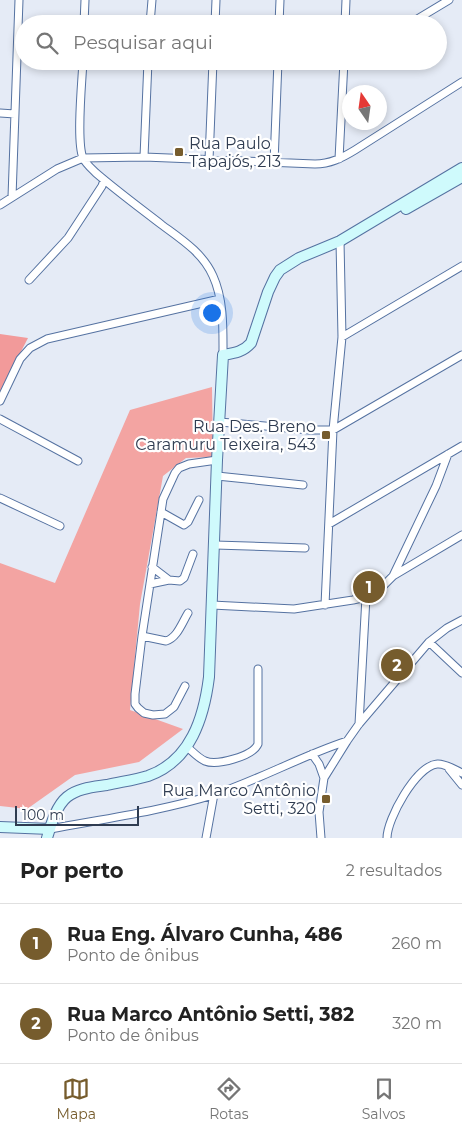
<!DOCTYPE html>
<html lang="pt">
<head>
<meta charset="utf-8">
<style>
  :root { --surface:#fff; --page:#f2f2f2; --text:#222; --muted:#767676; --line:#e0e0e0; --accent:#765c2d }
  body { margin:0; font-family:Montserrat,sans-serif; background:var(--page); color:var(--text) }
  .compass { position:absolute; left:342px; top:85px; width:45px; height:45px; border-radius:50%; background:var(--surface); box-shadow:0 2px 8px #0003; rotate:347deg }
  .scale { position:absolute; left:15px; bottom:12px; width:124px; box-sizing:border-box; padding-left:5px; border:2px solid #2f3c51; border-top:0; font-size:14px; line-height:18px; white-space:nowrap; color:#2f3c51; -webkit-text-stroke:4px #fff; paint-order:stroke }
  .you { position:absolute; left:211px; top:312px; width:18px; height:18px; margin:-12px; border:4px solid #fff; border-radius:50%; background:#1a73e8; box-shadow:0 0 0 8px #1a73e833 }
  .badge { display:grid; place-items:center; width:32px; height:32px; border-radius:50%; background:var(--accent); color:#fff; font-size:16px; font-weight:700 }
  .pin { position:absolute; translate:-50% -50%; border:2px solid #fff; box-shadow:0 1px 5px #0006 }
  .list { margin:0; padding:0; list-style:none }
  h2 { display:flex; justify-content:space-between; align-items:center; height:65px; margin:0; padding:0 20px; font-size:21px }
  h2 small { font-size:16px; font-weight:400; color:var(--muted) }
  .list li { display:grid; grid-template-columns:32px 1fr auto; gap:15px; align-items:center; box-sizing:border-box; height:80px; padding:0 20px; border-top:1px solid var(--line) }
  .list b { display:block; font-size:19px; white-space:nowrap }
  .list p { margin:0; font-size:16px; white-space:nowrap; color:var(--muted) }
  .list em { font-size:16px; font-style:normal; color:var(--muted) }
  .icon { flex:none; width:28px; height:28px; fill:none; stroke:currentColor; stroke-width:2; stroke-linecap:round; stroke-linejoin:round }
  .map { position:relative; flex:none; width:462px; height:838px; overflow:hidden }
  .search { position:absolute; background:var(--surface); box-shadow:0 2px 8px #0003; left:15px; right:15px; top:15px; height:55px; display:flex; align-items:center; gap:12px; box-sizing:border-box; padding:0 18px; border-radius:28px; color:var(--muted); font-size:19px }
  .sheet { height:225px; background:var(--surface) }
  nav { display:flex; justify-content:space-around; align-items:center; box-sizing:border-box; height:70px; border-top:1px solid var(--line); background:var(--surface); font-size:14px; color:var(--muted) }
  nav a { display:grid; justify-items:center; gap:2px }
  nav .on { color:var(--accent) }
  .map>svg:first-child { display:block }
  .green { fill:#f3a4a2 }
  .forest { fill:#f29a9a }
  .lines { fill:none; stroke-linecap:round; stroke-linejoin:round }
  .street-casing { stroke:#5572a1; stroke-width:9 }
  .secondary-casing { stroke:#5572a1; stroke-width:12 }
  .street { stroke:#fff; stroke-width:7 }
  .secondary { stroke:#cffafc; stroke-width:10 }
  .poi-dot { fill:#765c2d; stroke:#fff; stroke-width:2 }
  .labels { text-anchor:middle; dominant-baseline:central; stroke-width:4.5; stroke-linejoin:round; paint-order:stroke }
  .poi-label { font-size:16px; fill:#2f3c51; stroke:#fff; text-anchor:end }
</style>
</head>
<body>
<div class="map">
<svg width="462" height="838" viewBox="0 0 462 838">
  <rect width="100%" height="100%" fill="#e5ebf6"/>
  <!-- green -->
  <path class="green" d="M 212,387 L 213,457 L 186,458 L 163,476 L 140,604 L 130,710 L 183,729 L 139,762 L 75,775 L 27,809 L 0,806 L 0,563 L 55,583 L 130,410 Z"/>
  <!-- forest -->
  <path class="forest" d="M 0,334 L 28,338 L 0,392 Z"/>
  <g class="lines">
    <defs>
      <path id="street" d="M 84,24 L 85,0
        M 150,24 L 152,0
        M 215,24 L 216,0
        M 279,24 L 280,0
        M 345,24 L 346,0
        M 409,24 L 449,0
        M 83,61 C 82,82 76,141 83,158 C 86,164 91,168 96,173 C 117,191 140,208 162,225 C 181,239 203,253 213,276 C 224,300 223,329 223,355
        M 0,113 L 15,114
        M 144,157 L 148,61
        M 339,159 L 344,61
        M 209,160 L 213,61
        M 274,163 L 278,61
        M 12,197 L 19,0
        M 0,205 L 57,169 L 83,158 L 144,157 L 315,164 C 330,164 342,158 355,150 L 462,82
        M 29,280 L 68,238 L 102,186 L 104,180
        M 342,337 L 462,266
        M 0,401 L 20,359 L 30,348 L 47,339 L 220,299
        M 0,419 L 78,461
        M 220,422 L 309,430 L 333,430 L 462,355
        M 217,476 L 303,485
        M 0,498 L 60,526
        M 161,512 L 184,525 L 188,522 L 199,500
        M 329,524 L 462,446
        M 215,545 L 305,548
        M 152,567 L 169,580 L 180,581 L 184,578 L 193,554
        M 393,576 L 436,486 L 448,454
        M 150,584 L 169,580
        M 212,605 L 294,609 L 353,600 L 366,597 L 379,590 L 393,576 L 462,535
        M 325,605 L 333,430 L 342,337 L 340,241
        M 142,636 L 166,641 C 177,638 182,623 188,613
        M 429,642 L 462,673
        M 185,686 L 174,707 L 165,714 L 153,715 L 144,713 L 138,708 L 135,704 L 135,694 L 142,636 L 163,499 L 175,473 L 179,468 L 189,464 L 217,460
        M 359,724 L 366,597
        M 186,746 C 192,751 198,758 205,761 C 217,766 253,756 258,744 L 258,669
        M 312,754 L 319,764 L 324,778
        M 449,769 L 462,785
        M 50,829 C 103,819 161,811 213,795 C 259,780 301,756 347,741
        M 206,838 L 214,794
        M 321,838 L 319,812 L 324,778 L 347,741 L 359,724 L 429,642 L 447,628 L 462,620
        M 387,838 C 387,819 416,766 437,764 C 445,763 455,770 462,773"/>
      <path id="secondary" d="M 406,209 L 462,177
        M 0,827 L 50,829
        M 47,838 C 51,825 56,806 67,797 C 78,788 94,787 107,785 C 120,782 135,780 148,776 C 191,761 204,717 209,677 L 217,460 L 223,355 C 235,353 243,352 251,343 L 268,292 L 275,277 L 280,270 L 299,258 L 340,241 L 462,168"/>
    </defs>
    <!-- street casing -->
    <use href="#street" class="street-casing"/>
    <!-- secondary casing -->
    <use href="#secondary" class="secondary-casing"/>
    <!-- street -->
    <use href="#street" class="street"/>
    <!-- secondary -->
    <use href="#secondary" class="secondary"/>
  </g>
  <!-- markers -->
  <g class="poi-dot">
    <rect x="174" y="147" width="10" height="10" rx="2.5"/>
    <rect x="321" y="430" width="10" height="10" rx="2.5"/>
    <rect x="321" y="794" width="10" height="10" rx="2.5"/>
  </g>
  <g class="labels">
    <!-- poi labels -->
    <g class="poi-label">
      <text x="189" y="143" text-anchor="start">Rua Paulo<tspan x="189" dy="18">Tapajós, 213</tspan></text>
      <text x="316" y="426">Rua Des. Breno<tspan x="316" dy="18">Caramuru Teixeira, 543</tspan></text>
      <text x="316" y="790">Rua Marco Antônio<tspan x="316" dy="18">Setti, 320</tspan></text>
    </g>
  </g>
</svg>
<svg class="compass" viewBox="-18 -18 36 36"><path d="M0-13l5 13h-10z" fill="#e53935"/><path d="M0 13l5-13h-10z" fill="#767676"/></svg>
<div class="scale">100 m</div>
<div class="you"></div>
<div class="pin badge" style="left:369px;top:587px">1</div>
<div class="pin badge" style="left:397px;top:665px">2</div>
<div class="search"><svg class="icon" aria-label="search" viewBox="0 0 24 24"><circle cx="10" cy="10" r="6"/><path d="M15 15l6 6"/></svg>Pesquisar aqui</div>
</div>
<section class="sheet">
<h2>Por perto<small>2 resultados</small></h2>
<ul class="list">
<li><span class="badge">1</span><div><b>Rua Eng. Álvaro Cunha, 486</b><p>Ponto de ônibus</p></div><em>260 m</em></li>
<li><span class="badge">2</span><div><b>Rua Marco Antônio Setti, 382</b><p>Ponto de ônibus</p></div><em>320 m</em></li>
</ul>
</section>
<nav>
<a class="on"><svg class="icon" aria-label="map" viewBox="0 0 24 24"><path d="M3 6l6-2 6 2 6-2v14l-6 2-6-2-6 2zM9 4v14M15 6v14"/></svg>Mapa</a>
<a><svg class="icon" aria-label="directions" viewBox="0 0 24 24"><path d="M12 3l9 9-9 9-9-9zM9 14v-3h6M13 9l2 2-2 2"/></svg>Rotas</a>
<a><svg class="icon" aria-label="saved" viewBox="0 0 24 24"><path d="M7 4h10v16l-5-4-5 4z"/></svg>Salvos</a>
</nav>
</body>
</html>
